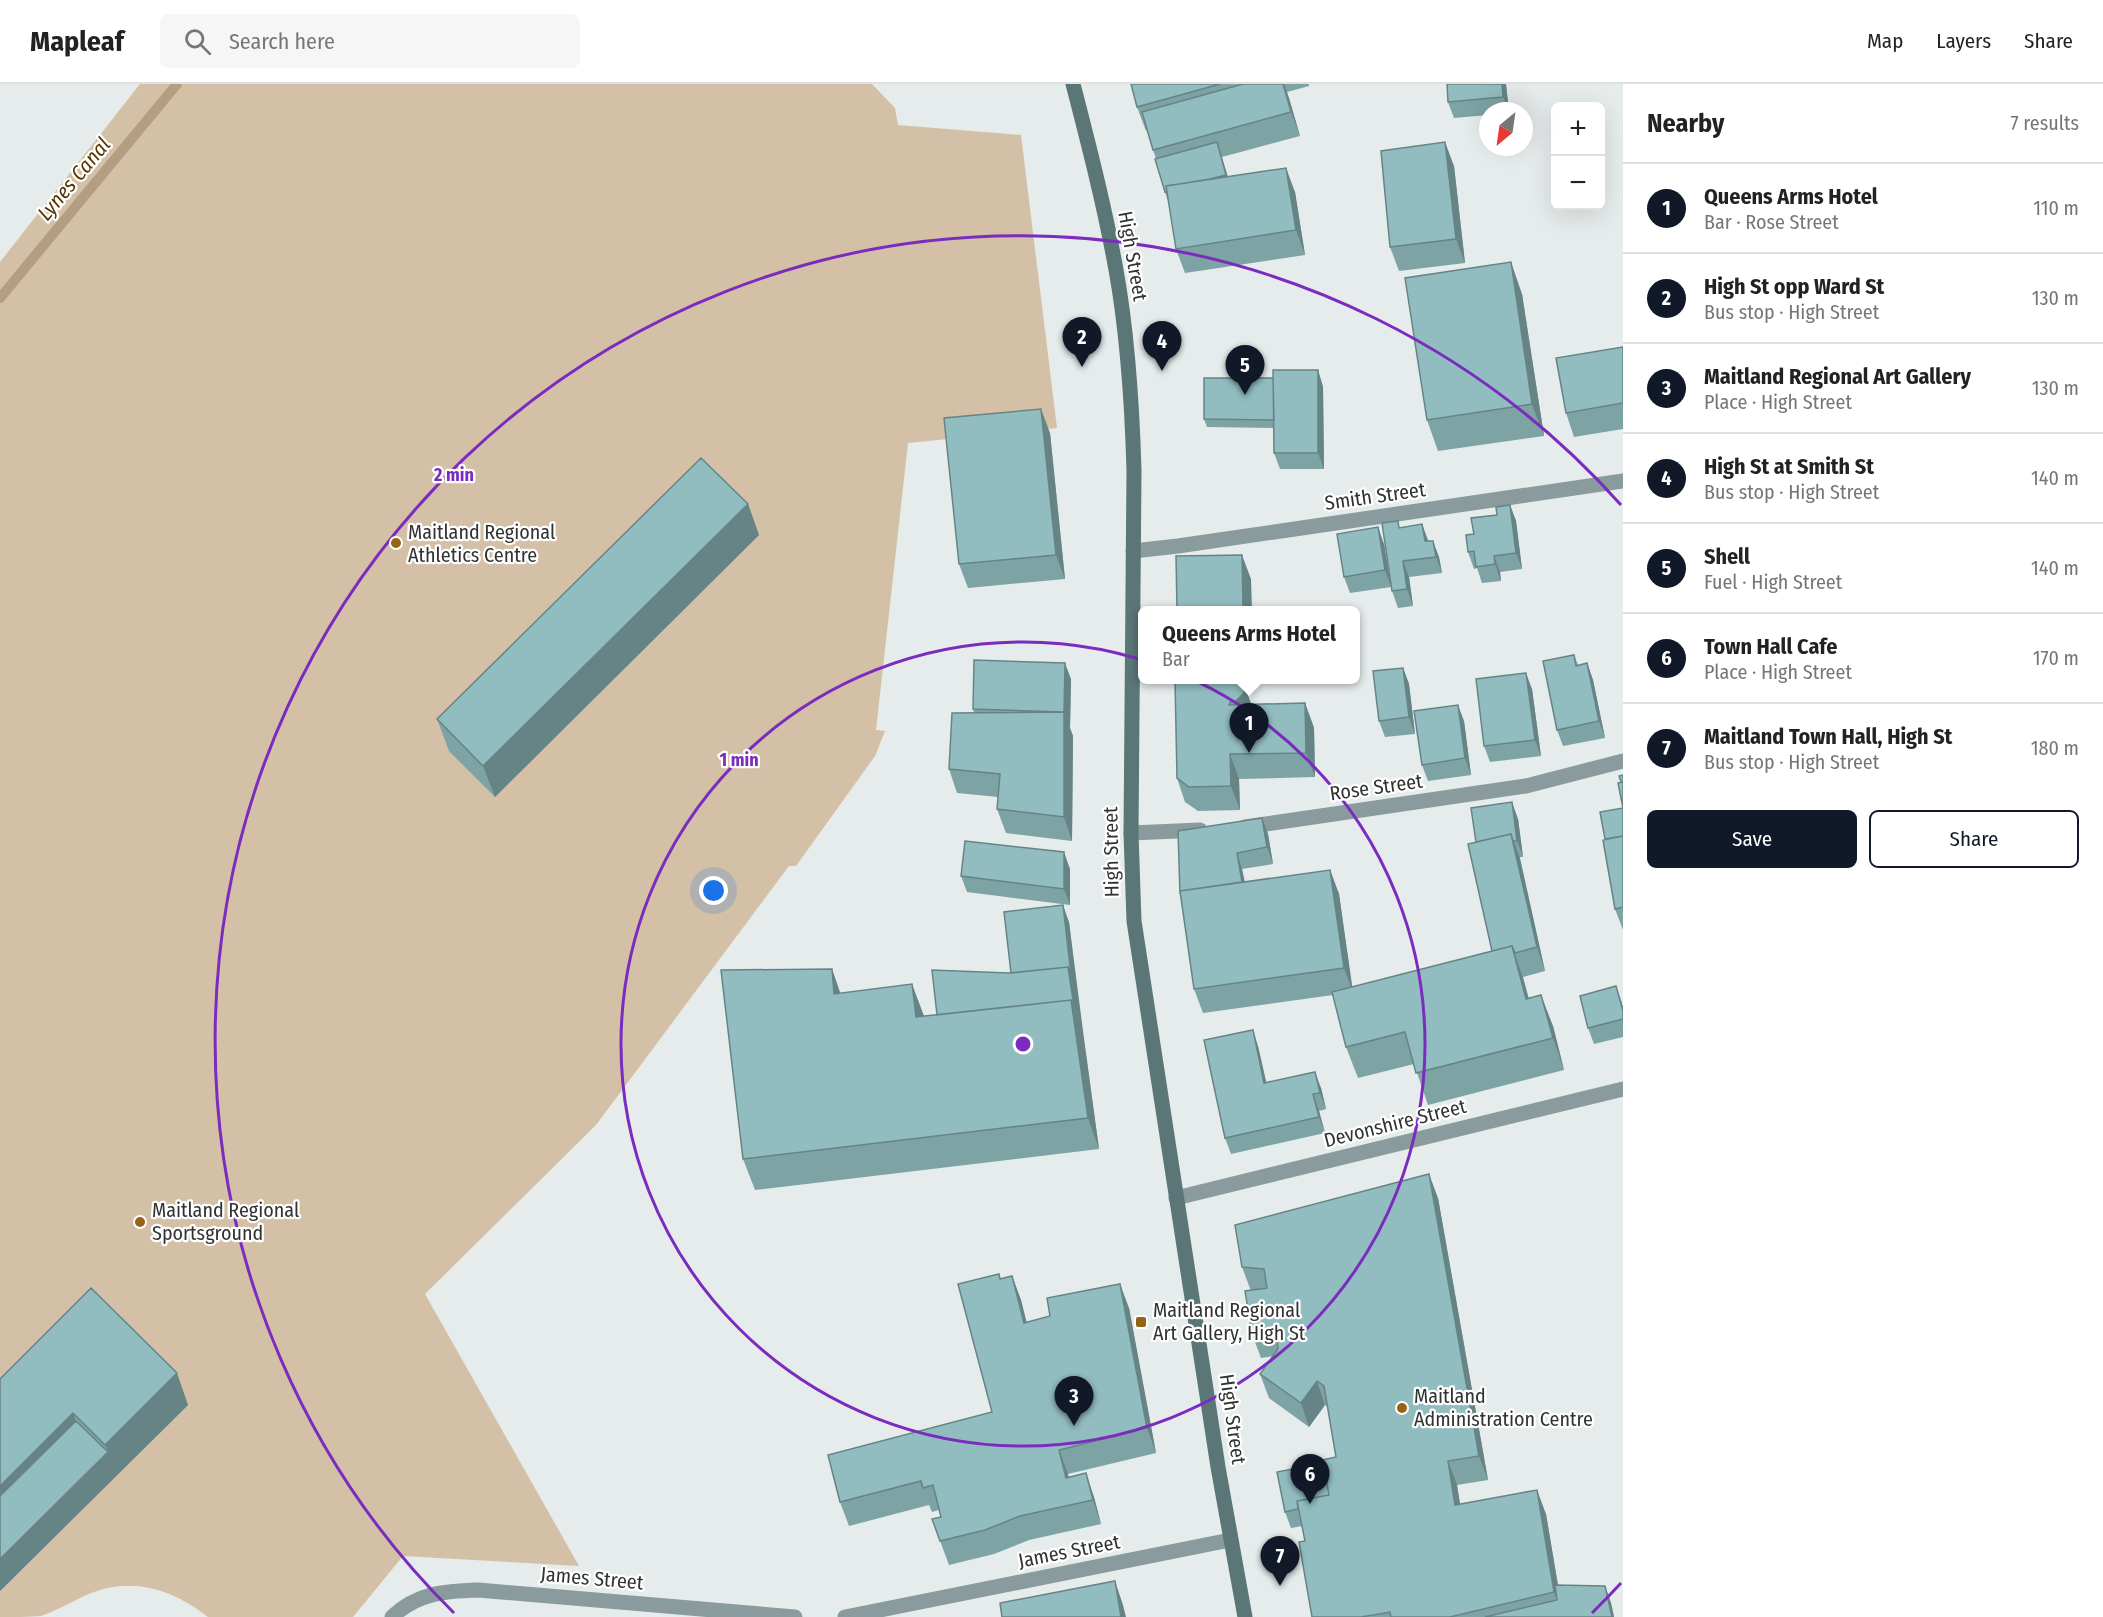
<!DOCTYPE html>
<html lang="en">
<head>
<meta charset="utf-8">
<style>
  :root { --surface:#fff; --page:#f6f6f6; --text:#222; --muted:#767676; --line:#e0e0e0; --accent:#111827 }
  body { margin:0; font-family:"Fira Sans Condensed",sans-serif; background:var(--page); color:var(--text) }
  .controls { position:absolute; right:18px; top:18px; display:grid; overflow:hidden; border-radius:9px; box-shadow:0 6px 24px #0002 }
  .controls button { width:54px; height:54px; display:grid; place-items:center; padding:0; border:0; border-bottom:2px solid var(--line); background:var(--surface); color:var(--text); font:30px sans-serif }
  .compass { position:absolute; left:1479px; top:18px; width:54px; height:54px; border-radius:50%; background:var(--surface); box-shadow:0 6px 24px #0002; rotate:209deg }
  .you { position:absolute; left:714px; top:807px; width:21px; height:21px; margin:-15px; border:4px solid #fff; border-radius:50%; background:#1a73e8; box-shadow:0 0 0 9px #1a73e833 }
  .badge { display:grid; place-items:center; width:39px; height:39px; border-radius:50%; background:var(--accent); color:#fff; font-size:20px; font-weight:700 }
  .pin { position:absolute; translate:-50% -50px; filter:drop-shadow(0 2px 3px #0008) }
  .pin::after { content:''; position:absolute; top:32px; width:21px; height:18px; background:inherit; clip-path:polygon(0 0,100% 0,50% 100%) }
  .popup { position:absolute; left:1138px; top:522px; width:222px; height:78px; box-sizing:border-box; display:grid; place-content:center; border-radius:9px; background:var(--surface); filter:drop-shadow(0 2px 4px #0005); font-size:20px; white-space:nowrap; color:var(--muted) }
  .popup b { font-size:22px; color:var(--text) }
  .popup::after { content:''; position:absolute; left:50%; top:100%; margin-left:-12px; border:12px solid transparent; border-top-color:var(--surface) }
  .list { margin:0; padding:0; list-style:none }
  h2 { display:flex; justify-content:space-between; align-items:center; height:78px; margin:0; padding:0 24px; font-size:26px }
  h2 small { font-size:20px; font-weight:400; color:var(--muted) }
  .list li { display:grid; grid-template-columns:39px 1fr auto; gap:18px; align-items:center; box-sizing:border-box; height:90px; padding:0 24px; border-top:2px solid var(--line) }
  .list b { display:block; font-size:22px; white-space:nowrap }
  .list p { margin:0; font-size:20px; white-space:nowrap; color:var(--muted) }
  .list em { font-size:20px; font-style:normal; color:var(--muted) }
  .actions { display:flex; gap:12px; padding:18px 24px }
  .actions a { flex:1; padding:14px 0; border:2px solid var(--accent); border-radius:9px; text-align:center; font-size:21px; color:var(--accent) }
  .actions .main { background:var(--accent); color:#fff }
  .icon { flex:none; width:33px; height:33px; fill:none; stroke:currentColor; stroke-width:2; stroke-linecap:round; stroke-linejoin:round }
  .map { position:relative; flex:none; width:1623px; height:1533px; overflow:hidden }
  header { display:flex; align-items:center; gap:36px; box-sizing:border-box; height:84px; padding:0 30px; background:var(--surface); border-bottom:2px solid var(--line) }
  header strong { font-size:28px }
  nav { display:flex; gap:33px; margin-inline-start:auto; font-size:21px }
  .search { width:420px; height:54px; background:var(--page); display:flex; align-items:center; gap:15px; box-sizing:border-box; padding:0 21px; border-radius:9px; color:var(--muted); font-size:22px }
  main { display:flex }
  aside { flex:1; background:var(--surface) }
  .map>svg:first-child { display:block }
  .green { fill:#d4c0a6 }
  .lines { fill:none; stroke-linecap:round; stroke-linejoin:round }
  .stream { stroke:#b39e82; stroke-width:10 }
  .minor { stroke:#899b9c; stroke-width:15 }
  .secondary { stroke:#5b7677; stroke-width:15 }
  .wall { fill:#7ea3a5 }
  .shaded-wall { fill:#668486 }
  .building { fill:#92bdc0; stroke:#668486; stroke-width:1.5 }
  .ring { fill:none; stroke:#7b2cbf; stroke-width:3 }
  .poi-dot { fill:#956515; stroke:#fff; stroke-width:2 }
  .labels { text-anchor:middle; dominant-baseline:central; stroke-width:4.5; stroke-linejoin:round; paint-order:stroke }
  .street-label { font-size:20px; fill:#313232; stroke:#fff }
  .poi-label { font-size:20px; fill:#313232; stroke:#fff; text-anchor:start }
  .water-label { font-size:21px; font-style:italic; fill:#553601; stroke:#fff }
  .centre { fill:#7b2cbf; stroke:#fff; stroke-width:3 }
  .ring-label { font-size:18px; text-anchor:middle; font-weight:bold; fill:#7b2cbf; stroke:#fff; stroke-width:4.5; stroke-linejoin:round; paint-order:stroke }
</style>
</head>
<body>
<header>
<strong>Mapleaf</strong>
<div class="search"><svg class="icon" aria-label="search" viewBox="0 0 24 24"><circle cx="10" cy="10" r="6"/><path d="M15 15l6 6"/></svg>Search here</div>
<nav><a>Map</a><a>Layers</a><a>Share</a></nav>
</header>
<main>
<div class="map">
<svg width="1623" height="1533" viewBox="0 0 1623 1533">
  <rect width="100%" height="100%" fill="#e6ebeb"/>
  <!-- green -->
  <path class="green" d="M 140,0 L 872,0 L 895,24 L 898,41 L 1021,51 L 1057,344 L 908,359 L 876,646 L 885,647 L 875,672 L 796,782 L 789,782 L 596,1041 L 425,1210 L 579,1482 L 403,1472 L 353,1533 L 208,1533 C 178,1509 139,1494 100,1506 C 80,1512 62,1525 41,1532 C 30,1533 13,1533 0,1533 L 0,178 Z"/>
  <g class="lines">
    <!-- stream -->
    <path class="stream" d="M 0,214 L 177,0"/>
    <!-- minor -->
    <path class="minor" d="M 1133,467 L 1178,462 L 1623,397
      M 1245,743 L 1526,702 L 1623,677
      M 1131,749 L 1200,746
      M 1176,1114 L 1623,1005
      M 392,1533 C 417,1509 445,1507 478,1506 L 795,1533
      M 845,1533 L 1230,1456"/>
    <!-- secondary -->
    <path class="secondary" d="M 1073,0 C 1089,62 1105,124 1116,186 C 1128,252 1132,319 1134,386 L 1131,749 L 1134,837 L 1218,1383 L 1245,1533"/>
  </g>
  <!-- wall -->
  <path class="wall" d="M 1131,0 L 1309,0 L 1309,2 L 1287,8 L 1300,52 L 1222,73 L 1228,93 L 1295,108 L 1305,171 L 1185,189 L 1176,165 L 1169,120 L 1165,108 L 1156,75 L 1147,46 L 1146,47 L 1137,23 Z
    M 1447,0 L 1506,0 L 1509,27 L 1488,27 L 1488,31 L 1454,34 L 1448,18 Z
    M 1454,82 L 1465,179 L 1399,187 L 1390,163 Z
    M 1522,210 L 1544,352 L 1438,367 L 1427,336 Z
    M 1623,263 L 1623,345 L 1574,353 L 1566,329 Z
    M 1318,286 L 1323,303 L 1324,385 L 1280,385 L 1274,369 L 1274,344 L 1207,343 L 1204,335 L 1273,294 Z
    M 1050,349 L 1065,495 L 968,504 L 959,480 Z
    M 748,420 L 759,451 L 495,713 L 449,667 L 437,635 Z
    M 1510,421 L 1516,437 L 1522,485 L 1500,488 L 1501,497 L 1482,499 L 1477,484 L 1474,485 L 1468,468 L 1474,450 Z
    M 1400,443 L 1428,457 L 1439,473 L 1442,489 L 1409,493 L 1413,522 L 1398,524 L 1392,507 Z
    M 1384,460 L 1391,503 L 1350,509 L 1344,493 Z
    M 1574,571 L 1578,581 L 1587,579 L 1593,596 L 1605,654 L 1563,662 L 1557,646 Z
    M 1403,584 L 1409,600 L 1415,650 L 1385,653 L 1379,637 Z
    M 1071,595 L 1070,644 L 1073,652 L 1072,757 L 1006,749 L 997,725 L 998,713 L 957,709 L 949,685 L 974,629 L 973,625 Z
    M 1243,598 L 1251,621 L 1305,619 L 1314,644 L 1315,693 L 1239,695 L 1240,726 L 1198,727 L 1185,718 L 1177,694 Z
    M 1532,605 L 1541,672 L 1490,678 L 1484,662 Z
    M 1464,637 L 1471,691 L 1428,697 L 1422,681 Z
    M 1623,724 L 1623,846 L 1615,825 L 1605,755 Z
    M 1262,734 L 1268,750 L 1273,780 L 1242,785 L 1245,798 L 1330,786 L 1339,810 L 1352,903 L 1492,867 L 1476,758 L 1518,735 L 1523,773 L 1519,773 L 1545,887 L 1523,893 L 1529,915 L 1553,942 L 1564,986 L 1428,1021 L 1414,980 L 1358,994 L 1346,963 L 1333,911 L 1203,929 L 1194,905 L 1180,810 Z
    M 1070,785 L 1070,821 L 967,808 L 961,792 Z
    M 1069,838 L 1077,907 L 1099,1065 L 755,1106 L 743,1075 L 832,885 L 840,909 L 924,932 L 937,931 L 1011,889 Z
    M 1623,921 L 1623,953 L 1594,960 L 1588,944 Z
    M 1258,962 L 1266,998 L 1321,1004 L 1326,1025 L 1319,1027 L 1325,1049 L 1231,1070 L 1225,1054 Z
    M 1438,1114 L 1488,1396 L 1457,1401 L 1460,1420 L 1546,1430 L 1558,1501 L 1605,1502 L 1611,1519 L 1614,1533 L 1312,1533 L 1305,1457 L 1302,1442 L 1291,1444 L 1285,1428 L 1323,1379 L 1336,1373 L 1328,1323 L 1325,1321 L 1309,1343 L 1269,1314 L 1260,1290 L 1273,1272 L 1261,1274 L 1252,1250 L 1251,1207 L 1242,1183 Z
    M 1012,1192 L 1021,1216 L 1026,1239 L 1129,1224 L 1156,1369 L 1068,1390 L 1068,1393 L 1094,1413 L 1101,1440 L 1029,1456 L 994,1470 L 949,1481 L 932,1435 L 941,1433 L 939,1426 L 932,1428 L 929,1421 L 849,1442 L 840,1418 L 992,1328 L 1001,1195 Z
    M 91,1204 L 188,1321 L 0,1507 Z"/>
  <!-- shaded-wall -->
  <path class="shaded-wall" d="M 1283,0 L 1284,0 L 1289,14 L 1300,52 L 1291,28 Z
    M 1502,0 L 1506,0 L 1509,27 L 1503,13 Z
    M 1217,58 L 1222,75 L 1232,107 L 1226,91 Z
    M 1445,58 L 1454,82 L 1465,179 L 1456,155 Z
    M 1286,84 L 1295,108 L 1305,171 L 1296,146 Z
    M 1511,178 L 1522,210 L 1544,352 L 1532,320 Z
    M 1318,286 L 1323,303 L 1324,385 L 1318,369 Z
    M 1041,325 L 1050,349 L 1065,495 L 1056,471 Z
    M 748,420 L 759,451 L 495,713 L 483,682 Z
    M 1510,421 L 1516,437 L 1522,485 L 1516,469 Z
    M 1422,440 L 1428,456 L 1431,474 L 1425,457 Z
    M 1378,443 L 1384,460 L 1391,503 L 1385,486 Z
    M 1433,457 L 1439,473 L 1442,489 L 1436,473 Z
    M 1242,471 L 1251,495 L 1252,526 L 1243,526 Z
    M 1494,472 L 1500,488 L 1501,497 L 1495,480 Z
    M 1403,477 L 1409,493 L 1413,522 L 1407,505 Z
    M 1065,579 L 1071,595 L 1070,644 L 1064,628 Z
    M 1587,579 L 1593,596 L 1605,654 L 1599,637 Z
    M 1403,584 L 1409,600 L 1415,650 L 1409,633 Z
    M 1526,589 L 1532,605 L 1541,672 L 1535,656 Z
    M 1243,598 L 1252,622 L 1244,642 L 1235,618 Z
    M 1305,619 L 1314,644 L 1315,693 L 1306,669 Z
    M 1458,621 L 1464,637 L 1471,691 L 1465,674 Z
    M 1064,628 L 1073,652 L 1072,757 L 1064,733 Z
    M 1230,670 L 1239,695 L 1240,726 L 1231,702 Z
    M 1512,718 L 1518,735 L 1523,773 L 1517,757 Z
    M 1262,734 L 1268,750 L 1273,780 L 1267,763 Z
    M 1511,750 L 1520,774 L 1545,887 L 1537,863 Z
    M 1064,768 L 1070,785 L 1070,821 L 1064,805 Z
    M 1237,769 L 1242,785 L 1248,817 L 1243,801 Z
    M 1330,786 L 1339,810 L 1353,908 L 1344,884 Z
    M 1063,821 L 1069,838 L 1083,947 L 1074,923 L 1068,883 Z
    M 1512,862 L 1523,894 L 1537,947 L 1526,915 Z
    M 832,885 L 843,917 L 834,910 Z
    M 912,900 L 924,932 L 916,933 Z
    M 1616,902 L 1622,919 L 1623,927 Z
    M 1541,911 L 1553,942 L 1564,986 L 1553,954 Z
    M 1071,916 L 1083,947 L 1099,1065 L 1088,1034 Z
    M 1253,946 L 1258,962 L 1270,1015 L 1264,999 Z
    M 1315,988 L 1321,1004 L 1326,1025 L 1320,1009 Z
    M 1313,1010 L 1319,1027 L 1325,1049 L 1319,1033 Z
    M 1429,1090 L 1438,1114 L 1488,1396 L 1479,1372 Z
    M 1012,1192 L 1021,1216 L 1033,1263 L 1024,1239 Z
    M 1120,1200 L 1129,1224 L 1156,1369 L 1147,1344 Z
    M 177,1289 L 188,1321 L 0,1507 L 0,1475 L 108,1368 L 105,1361 Z
    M 1317,1297 L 1325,1321 L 1309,1343 L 1301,1319 Z
    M 73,1329 L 84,1361 L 0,1444 L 0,1402 Z
    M 1059,1366 L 1068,1390 L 1075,1418 L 1066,1394 Z
    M 1448,1377 L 1457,1401 L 1464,1445 L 1455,1421 Z
    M 1086,1389 L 1094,1413 L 1101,1440 L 1093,1416 Z
    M 1537,1406 L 1546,1430 L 1563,1532 L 1554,1508 Z
    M 1115,1497 L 1123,1521 L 1126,1533 L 1121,1533 Z
    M 1605,1502 L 1611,1519 L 1614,1533 L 1612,1533 Z"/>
  <!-- building -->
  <path class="building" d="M 1131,0 L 1220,0 L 1137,23 Z
    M 1243,0 L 1283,0 L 1291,28 L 1153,66 L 1142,28 Z
    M 1447,0 L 1502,0 L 1503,13 L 1448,18 Z
    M 1217,58 L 1226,91 L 1210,95 L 1166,102 L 1167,107 L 1165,108 L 1155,75 Z
    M 1445,58 L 1456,155 L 1390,163 L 1381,67 Z
    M 1286,84 L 1296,146 L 1176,165 L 1166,102 Z
    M 1511,178 L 1532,320 L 1427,336 L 1405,194 Z
    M 1623,263 L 1623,319 L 1566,329 L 1556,274 Z
    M 1273,286 L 1318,286 L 1318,369 L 1274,369 Z
    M 1204,294 L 1273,294 L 1274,336 L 1204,335 Z
    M 1041,325 L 1056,471 L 959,480 L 944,334 Z
    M 701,374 L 748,420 L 483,682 L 437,635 Z
    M 1510,421 L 1516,469 L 1494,472 L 1495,480 L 1476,483 L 1474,467 L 1468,468 L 1466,451 L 1474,450 L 1471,434 L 1497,431 L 1496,423 Z
    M 1398,437 L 1399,444 L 1422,440 L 1425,457 L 1433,457 L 1436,473 L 1403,477 L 1407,505 L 1392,507 L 1382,439 Z
    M 1378,443 L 1385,486 L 1344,493 L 1337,450 Z
    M 1242,471 L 1243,526 L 1177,526 L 1176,472 Z
    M 1574,571 L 1576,582 L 1587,579 L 1599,637 L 1557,646 L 1543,577 Z
    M 974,576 L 1065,579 L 1064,628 L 973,625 Z
    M 1403,584 L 1409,633 L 1379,637 L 1373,587 Z
    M 1526,589 L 1535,656 L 1484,662 L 1476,595 Z
    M 1175,596 L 1241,596 L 1243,598 L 1244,609 L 1235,618 L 1230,618 L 1229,621 L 1305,619 L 1306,669 L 1230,670 L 1231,702 L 1189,703 L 1177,694 Z
    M 1458,621 L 1465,674 L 1422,681 L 1414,627 Z
    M 1064,628 L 1064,733 L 997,725 L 1000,690 L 949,685 L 952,629 Z
    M 1623,691 L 1623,698 L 1621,698 L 1619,692 Z
    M 1623,698 L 1623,724 L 1618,699 Z
    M 1512,718 L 1517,757 L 1513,757 L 1511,750 L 1476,758 L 1471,724 Z
    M 1623,724 L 1623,752 L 1605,755 L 1600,728 Z
    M 1262,734 L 1267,763 L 1237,769 L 1242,798 L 1180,807 L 1180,810 L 1178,747 Z
    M 1511,750 L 1537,863 L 1515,869 L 1512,862 L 1492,867 L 1468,760 Z
    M 1623,752 L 1623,823 L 1615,825 L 1603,756 Z
    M 965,757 L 1064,768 L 1064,805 L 961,792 Z
    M 1330,786 L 1344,884 L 1194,905 L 1180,807 Z
    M 1063,821 L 1071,891 L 1068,883 L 1011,889 L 1004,828 Z
    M 1512,862 L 1526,915 L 1541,911 L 1553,954 L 1416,989 L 1405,948 L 1346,963 L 1332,908 Z
    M 1068,883 L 1074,923 L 1071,916 L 937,931 L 932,886 L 1009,889 Z
    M 832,885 L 834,910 L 912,900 L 916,933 L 1071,916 L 1088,1034 L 743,1075 L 721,886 Z
    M 1616,902 L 1623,927 L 1623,935 L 1588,944 L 1580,912 Z
    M 1253,946 L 1264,999 L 1315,988 L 1320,1009 L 1313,1010 L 1319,1033 L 1225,1054 L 1204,956 Z
    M 1429,1090 L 1479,1372 L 1448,1377 L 1455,1421 L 1537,1406 L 1554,1508 L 1450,1533 L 1391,1533 L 1390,1528 L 1361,1533 L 1312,1533 L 1299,1458 L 1305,1457 L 1297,1417 L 1329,1411 L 1322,1376 L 1336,1373 L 1324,1302 L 1317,1297 L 1301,1319 L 1260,1290 L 1278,1265 L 1276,1246 L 1252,1250 L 1245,1207 L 1267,1204 L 1264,1185 L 1242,1183 L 1235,1141 Z
    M 999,1190 L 1000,1195 L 1012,1192 L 1024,1239 L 1050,1232 L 1047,1214 L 1120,1200 L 1147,1344 L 1059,1366 L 1066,1394 L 1086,1389 L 1093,1416 L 1020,1432 L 985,1446 L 940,1457 L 932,1435 L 941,1433 L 933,1401 L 923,1404 L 921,1397 L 840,1418 L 828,1371 L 992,1328 L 958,1200 Z
    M 91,1204 L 177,1289 L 105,1361 L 73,1329 L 0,1402 L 0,1295 Z
    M 76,1337 L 108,1368 L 0,1475 L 0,1412 Z
    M 1323,1379 L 1329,1411 L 1297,1417 L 1298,1425 L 1285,1428 L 1277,1388 Z
    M 1115,1497 L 1121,1533 L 1002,1533 L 1000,1519 Z
    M 1555,1501 L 1605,1502 L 1612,1533 L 1485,1533 L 1557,1516 Z"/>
  <!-- distance rings -->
  <g class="ring">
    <circle cx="1023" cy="960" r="402"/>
    <path d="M1621 1499A805 805 0 0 1 1592 1529M454 1529A805 805 0 1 1 1621 421"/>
  </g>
  <!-- markers -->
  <g class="poi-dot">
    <circle cx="396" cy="459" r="6"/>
    <circle cx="140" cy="1138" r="6"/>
    <rect x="1135" y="1232" width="12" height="12" rx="3"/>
    <circle cx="1402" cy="1324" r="6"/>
  </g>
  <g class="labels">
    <!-- street labels -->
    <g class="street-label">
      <text transform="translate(1133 172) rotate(80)">High Street</text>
      <text transform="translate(1375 412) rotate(-8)">Smith Street</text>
      <text transform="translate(1376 703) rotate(-8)">Rose Street</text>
      <text transform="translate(1111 768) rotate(-91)">High Street</text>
      <text transform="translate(1395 1039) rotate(-14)">Devonshire Street</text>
      <text transform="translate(1233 1335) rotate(82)">High Street</text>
      <text transform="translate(1069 1467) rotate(-11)">James Street</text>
      <text transform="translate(592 1494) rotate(5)">James Street</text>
    </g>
    <!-- poi labels -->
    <g class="poi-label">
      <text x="408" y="448">Maitland Regional<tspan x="408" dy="23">Athletics Centre</tspan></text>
      <text x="152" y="1126">Maitland Regional<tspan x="152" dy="23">Sportsground</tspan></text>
      <text x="1153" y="1226">Maitland Regional<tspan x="1153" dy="23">Art Gallery, High St</tspan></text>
      <text x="1414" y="1312">Maitland<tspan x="1414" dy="23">Administration Centre</tspan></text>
    </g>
    <!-- water labels -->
    <g class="water-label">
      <text transform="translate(74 95) rotate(-50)">Lynes Canal</text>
    </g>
  </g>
  <circle cx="1023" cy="960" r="9" class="centre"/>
  <g class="ring-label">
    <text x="454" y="397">2 min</text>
    <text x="739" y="682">1 min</text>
  </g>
</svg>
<div class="controls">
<button>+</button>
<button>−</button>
</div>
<svg class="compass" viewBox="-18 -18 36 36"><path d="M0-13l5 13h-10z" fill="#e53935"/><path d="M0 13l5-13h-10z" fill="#767676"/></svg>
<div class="you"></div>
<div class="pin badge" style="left:1249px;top:669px">1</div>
<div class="popup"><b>Queens Arms Hotel</b>Bar</div>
<div class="pin badge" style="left:1082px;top:283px">2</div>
<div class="pin badge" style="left:1074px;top:1342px">3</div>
<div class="pin badge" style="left:1162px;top:287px">4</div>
<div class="pin badge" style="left:1245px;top:311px">5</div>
<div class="pin badge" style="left:1310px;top:1420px">6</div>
<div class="pin badge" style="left:1280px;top:1502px">7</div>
</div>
<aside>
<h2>Nearby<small>7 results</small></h2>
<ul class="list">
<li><span class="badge">1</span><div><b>Queens Arms Hotel</b><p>Bar · Rose Street</p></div><em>110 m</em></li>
<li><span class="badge">2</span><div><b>High St opp Ward St</b><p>Bus stop · High Street</p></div><em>130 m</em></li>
<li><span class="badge">3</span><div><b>Maitland Regional Art Gallery</b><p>Place · High Street</p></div><em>130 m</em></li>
<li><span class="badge">4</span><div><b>High St at Smith St</b><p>Bus stop · High Street</p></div><em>140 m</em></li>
<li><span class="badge">5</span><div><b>Shell</b><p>Fuel · High Street</p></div><em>140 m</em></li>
<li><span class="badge">6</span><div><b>Town Hall Cafe</b><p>Place · High Street</p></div><em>170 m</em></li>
<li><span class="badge">7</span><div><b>Maitland Town Hall, High St</b><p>Bus stop · High Street</p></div><em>180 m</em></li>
</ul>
<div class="actions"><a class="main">Save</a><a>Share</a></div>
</aside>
</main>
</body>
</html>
